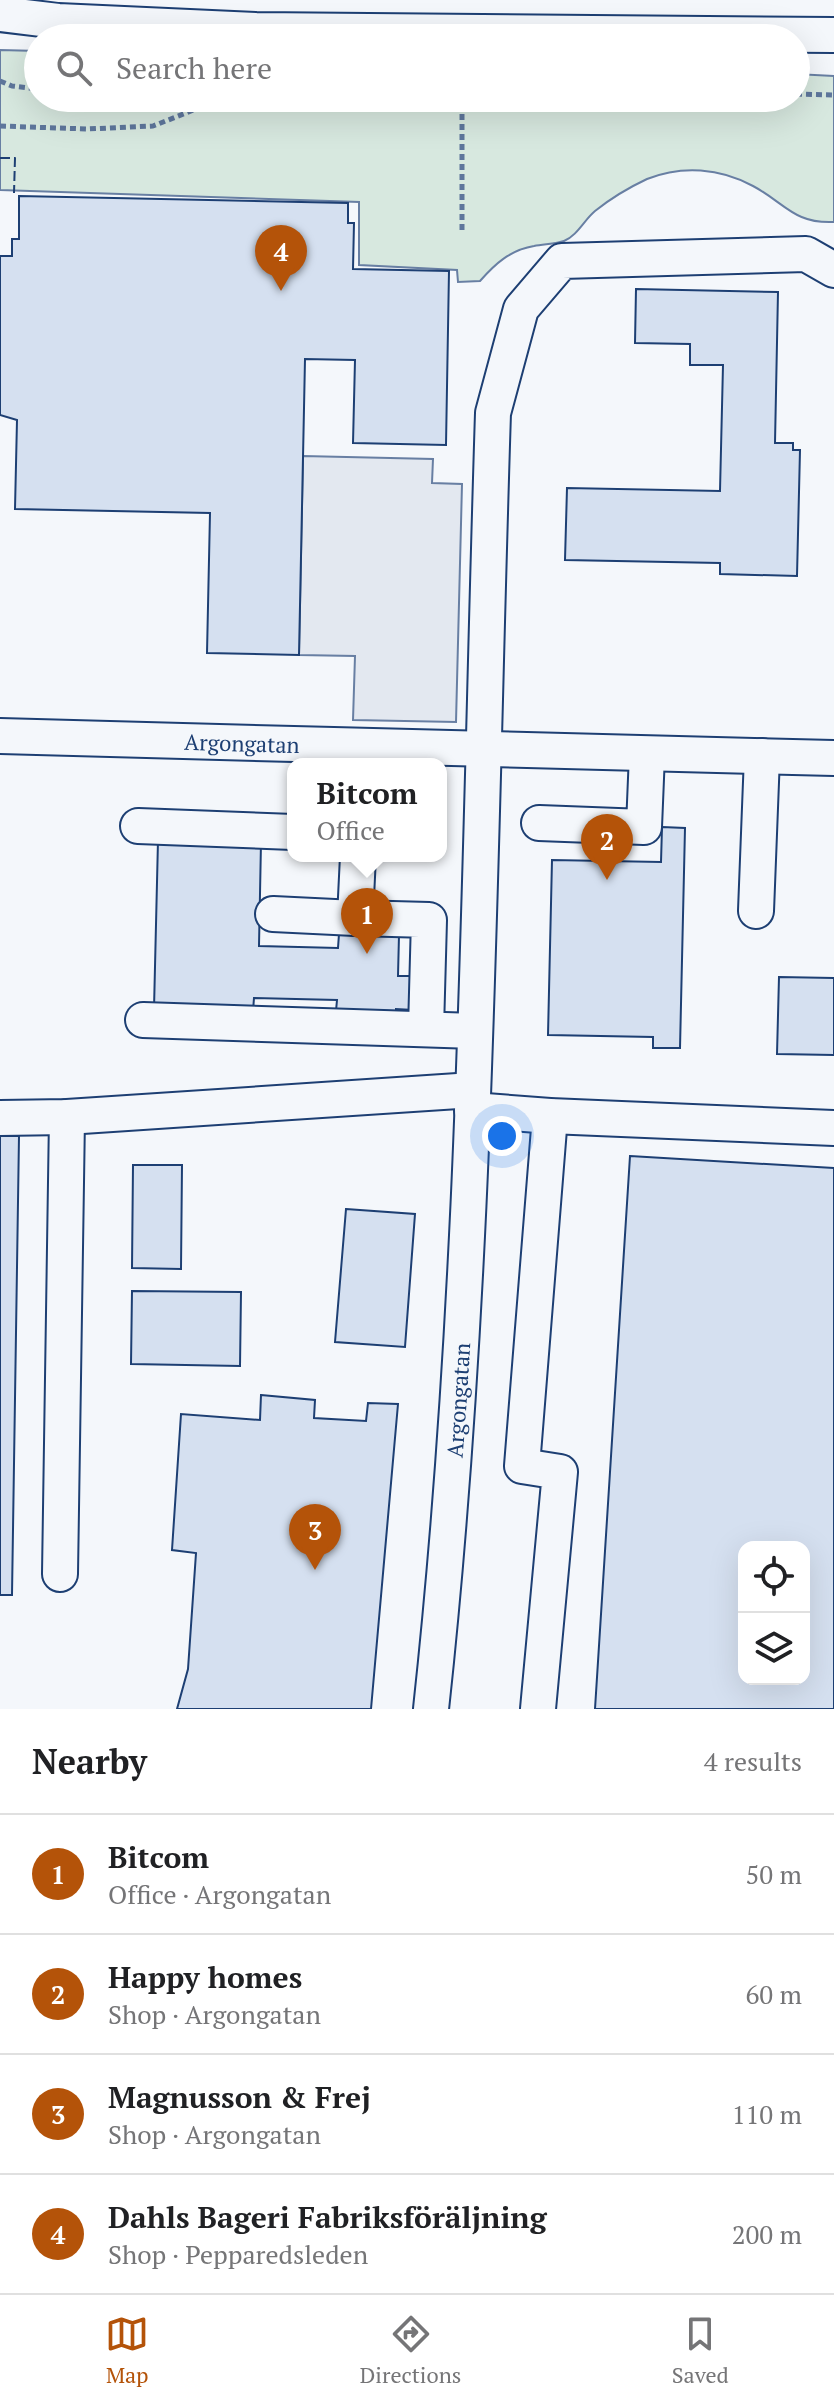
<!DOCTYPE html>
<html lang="en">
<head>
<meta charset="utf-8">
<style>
  :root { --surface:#fff; --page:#f6f6f6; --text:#202124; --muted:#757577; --line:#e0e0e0; --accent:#b45309 }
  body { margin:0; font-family:"PT Serif",serif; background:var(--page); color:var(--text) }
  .controls { position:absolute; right:24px; bottom:24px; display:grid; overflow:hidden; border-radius:16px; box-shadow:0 8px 32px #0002 }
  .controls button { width:72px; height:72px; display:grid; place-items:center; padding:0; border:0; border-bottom:2px solid var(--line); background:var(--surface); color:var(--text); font:40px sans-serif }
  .you { position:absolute; left:502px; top:1136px; width:28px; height:28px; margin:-20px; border:6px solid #fff; border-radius:50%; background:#1a73e8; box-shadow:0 0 0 12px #1a73e833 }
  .badge { display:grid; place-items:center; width:52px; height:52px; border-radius:50%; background:var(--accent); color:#fff; font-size:26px; font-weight:700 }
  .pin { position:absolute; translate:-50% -66px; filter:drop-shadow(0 2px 4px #0008) }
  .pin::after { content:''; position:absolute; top:42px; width:28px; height:24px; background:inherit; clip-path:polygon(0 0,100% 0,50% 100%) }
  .popup { position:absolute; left:287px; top:758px; width:160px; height:104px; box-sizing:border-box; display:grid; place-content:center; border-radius:16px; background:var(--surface); filter:drop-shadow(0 2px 6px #0005); font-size:26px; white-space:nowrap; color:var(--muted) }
  .popup b { font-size:30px; color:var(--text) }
  .popup::after { content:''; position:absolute; left:50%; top:100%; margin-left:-16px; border:16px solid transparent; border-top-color:var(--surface) }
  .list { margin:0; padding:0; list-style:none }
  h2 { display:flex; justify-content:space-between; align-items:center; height:104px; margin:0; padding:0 32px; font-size:34px }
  h2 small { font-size:26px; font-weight:400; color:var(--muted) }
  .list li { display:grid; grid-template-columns:52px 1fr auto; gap:24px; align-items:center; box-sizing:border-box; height:120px; padding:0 32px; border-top:2px solid var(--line) }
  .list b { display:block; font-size:30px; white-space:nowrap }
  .list p { margin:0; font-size:26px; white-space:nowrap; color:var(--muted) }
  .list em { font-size:26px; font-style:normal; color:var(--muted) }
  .icon { flex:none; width:44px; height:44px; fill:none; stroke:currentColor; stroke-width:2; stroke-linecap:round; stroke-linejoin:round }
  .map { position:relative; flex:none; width:834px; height:1709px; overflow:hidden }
  .search { position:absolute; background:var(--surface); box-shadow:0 8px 32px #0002; left:24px; right:24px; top:24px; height:88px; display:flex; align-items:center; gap:20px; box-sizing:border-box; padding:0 28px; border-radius:44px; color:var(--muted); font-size:30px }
  .sheet { height:584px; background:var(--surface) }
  nav { display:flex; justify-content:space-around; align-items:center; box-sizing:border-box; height:112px; border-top:2px solid var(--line); background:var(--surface); font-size:22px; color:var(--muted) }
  nav a { display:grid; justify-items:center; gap:4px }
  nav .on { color:var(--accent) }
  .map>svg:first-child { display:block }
  .green { fill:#d7e8df; stroke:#687fa3; stroke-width:2 }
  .parking { fill:#e3e8f0; stroke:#687fa3; stroke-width:2 }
  .building { fill:#d5e0f0; stroke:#1d3f73; stroke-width:2; fill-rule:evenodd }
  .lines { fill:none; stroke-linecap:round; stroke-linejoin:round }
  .minor-casing { stroke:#1d3f73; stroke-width:38 }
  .path { stroke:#5e769c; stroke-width:5; stroke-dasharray:6 4; stroke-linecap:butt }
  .minor { stroke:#f4f7fb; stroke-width:34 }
  .fence { stroke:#1d3f73; stroke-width:2; stroke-dasharray:10 4; stroke-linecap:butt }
  .labels { text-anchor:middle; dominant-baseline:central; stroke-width:6; stroke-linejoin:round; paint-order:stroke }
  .street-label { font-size:22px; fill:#1d3f73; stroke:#f4f7fb }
</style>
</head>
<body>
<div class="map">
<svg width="834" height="1709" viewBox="0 0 834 1709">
  <rect width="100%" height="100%" fill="#f4f7fb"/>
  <!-- green -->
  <path class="green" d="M 0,50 L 38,51 L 38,98 L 796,98 L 796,74 L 834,76 L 834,222 C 794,224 785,203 753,186 C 720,168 682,165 647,179 C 630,187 610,199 595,211 C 585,219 577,236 564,241 C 556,244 544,244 534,246 C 510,250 495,264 480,281 L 458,282 L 457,270 L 359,265 L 359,202 L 0,190 Z"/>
  <!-- parking -->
  <path class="parking" d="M 303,456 L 433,459 L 432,483 L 462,484 L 456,722 L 353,720 L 355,656 L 299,655 Z"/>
  <!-- building -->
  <path class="building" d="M 19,196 L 348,203 L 348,223 L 354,223 L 353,269 L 449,271 L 446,445 L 353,443 L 355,360 L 305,359 L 299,655 L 207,653 L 210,513 L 15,509 L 17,420 L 0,415 L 0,256 L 12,256 L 12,239 L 19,239 Z
    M 636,289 L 778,292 L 775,443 L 793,443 L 793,450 L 800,450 L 797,576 L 720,574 L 720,563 L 565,560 L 567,488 L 720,491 L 723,365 L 690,365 L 690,344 L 635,343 Z
    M 662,827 L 685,828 L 680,1048 L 653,1048 L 653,1037 L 548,1035 L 552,860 L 661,862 Z
    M 158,840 L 261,842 L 259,946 L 338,948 L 339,934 L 399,935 L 398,976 L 414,976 L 414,1010 L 396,1009 L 396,1013 L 336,1011 L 337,1000 L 254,998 L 253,1011 L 154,1009 Z
    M 779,977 L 834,978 L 834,1055 L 777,1054 Z
    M 0,1136 L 19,1136 L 12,1595 L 0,1595 Z
    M 630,1156 L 834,1168 L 834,1709 L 595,1709 ZM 744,1547 L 804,1547 L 804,1679 L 744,1679 Z
    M 133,1165 L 182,1165 L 181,1269 L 132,1268 Z
    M 346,1209 L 415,1214 L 405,1347 L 335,1342 Z
    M 132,1291 L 241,1292 L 240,1366 L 131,1364 Z
    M 261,1395 L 315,1400 L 314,1418 L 366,1421 L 368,1403 L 398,1404 L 371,1709 L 177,1709 L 188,1669 L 196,1553 L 172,1550 L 181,1414 L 260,1420 Z"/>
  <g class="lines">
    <defs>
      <g id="minor">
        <path d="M 0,14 L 58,21 L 256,30 L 834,35"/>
        <path id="s1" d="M 0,736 C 278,743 556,752 834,758"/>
        <path d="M 539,823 L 644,827 L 647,754"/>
        <path d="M 138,826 L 293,832"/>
        <path d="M 756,911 L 762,756"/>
        <path d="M 273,914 L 355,918 L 358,856"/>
        <path d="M 355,918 L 429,920 L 426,1029"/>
        <path d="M 143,1020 L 475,1031"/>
        <path d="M 472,1110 L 550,1116 L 834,1128"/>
        <path d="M 0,1118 L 67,1117 L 473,1090"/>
        <path d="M 60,1574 L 67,1117"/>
        <path id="s2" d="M 431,1709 C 478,1279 479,845 493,413 L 521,309 L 562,261 L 806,254 L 834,270"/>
        <path d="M 538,1709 L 560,1472 L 522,1466 L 550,1116"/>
      </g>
    </defs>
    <!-- minor casing -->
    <use href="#minor" class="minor-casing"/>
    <!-- path -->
    <path class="path" d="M 0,81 L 12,86 L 38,89
      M 796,94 L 834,95
      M 0,126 L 87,129 L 153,126 L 224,98
      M 462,230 L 462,98"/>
    <!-- minor -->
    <use href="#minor" class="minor"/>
    <!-- fence -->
    <path class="fence" d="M 0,158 L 15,158 L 14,193"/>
  </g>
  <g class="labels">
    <!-- street labels -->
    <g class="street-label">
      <text stroke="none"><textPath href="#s1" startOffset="242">Argongatan</textPath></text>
      <text stroke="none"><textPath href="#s2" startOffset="310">Argongatan</textPath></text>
    </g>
  </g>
</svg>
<div class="controls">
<button><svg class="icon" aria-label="locate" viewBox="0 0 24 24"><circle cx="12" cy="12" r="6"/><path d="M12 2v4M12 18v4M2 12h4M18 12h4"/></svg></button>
<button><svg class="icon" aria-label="layers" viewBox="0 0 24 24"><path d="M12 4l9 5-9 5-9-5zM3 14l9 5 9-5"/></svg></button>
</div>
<div class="you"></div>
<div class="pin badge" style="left:367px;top:954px">1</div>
<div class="popup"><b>Bitcom</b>Office</div>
<div class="pin badge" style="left:607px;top:880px">2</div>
<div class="pin badge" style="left:315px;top:1570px">3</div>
<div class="pin badge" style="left:281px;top:291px">4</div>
<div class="search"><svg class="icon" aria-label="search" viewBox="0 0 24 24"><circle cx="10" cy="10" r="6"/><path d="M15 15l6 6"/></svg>Search here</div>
</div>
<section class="sheet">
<h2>Nearby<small>4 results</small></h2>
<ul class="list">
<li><span class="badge">1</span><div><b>Bitcom</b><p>Office · Argongatan</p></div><em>50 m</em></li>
<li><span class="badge">2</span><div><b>Happy homes</b><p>Shop · Argongatan</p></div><em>60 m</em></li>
<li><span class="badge">3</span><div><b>Magnusson &amp; Frej</b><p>Shop · Argongatan</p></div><em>110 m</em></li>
<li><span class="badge">4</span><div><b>Dahls Bageri Fabriksföräljning</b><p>Shop · Pepparedsleden</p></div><em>200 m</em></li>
</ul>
</section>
<nav>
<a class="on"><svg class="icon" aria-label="map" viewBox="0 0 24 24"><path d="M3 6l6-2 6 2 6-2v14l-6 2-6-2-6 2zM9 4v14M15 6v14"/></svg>Map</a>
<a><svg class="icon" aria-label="directions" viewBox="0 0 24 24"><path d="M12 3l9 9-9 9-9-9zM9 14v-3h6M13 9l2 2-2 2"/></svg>Directions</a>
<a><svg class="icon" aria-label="saved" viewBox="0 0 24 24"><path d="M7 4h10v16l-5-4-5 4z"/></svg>Saved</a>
</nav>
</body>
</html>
